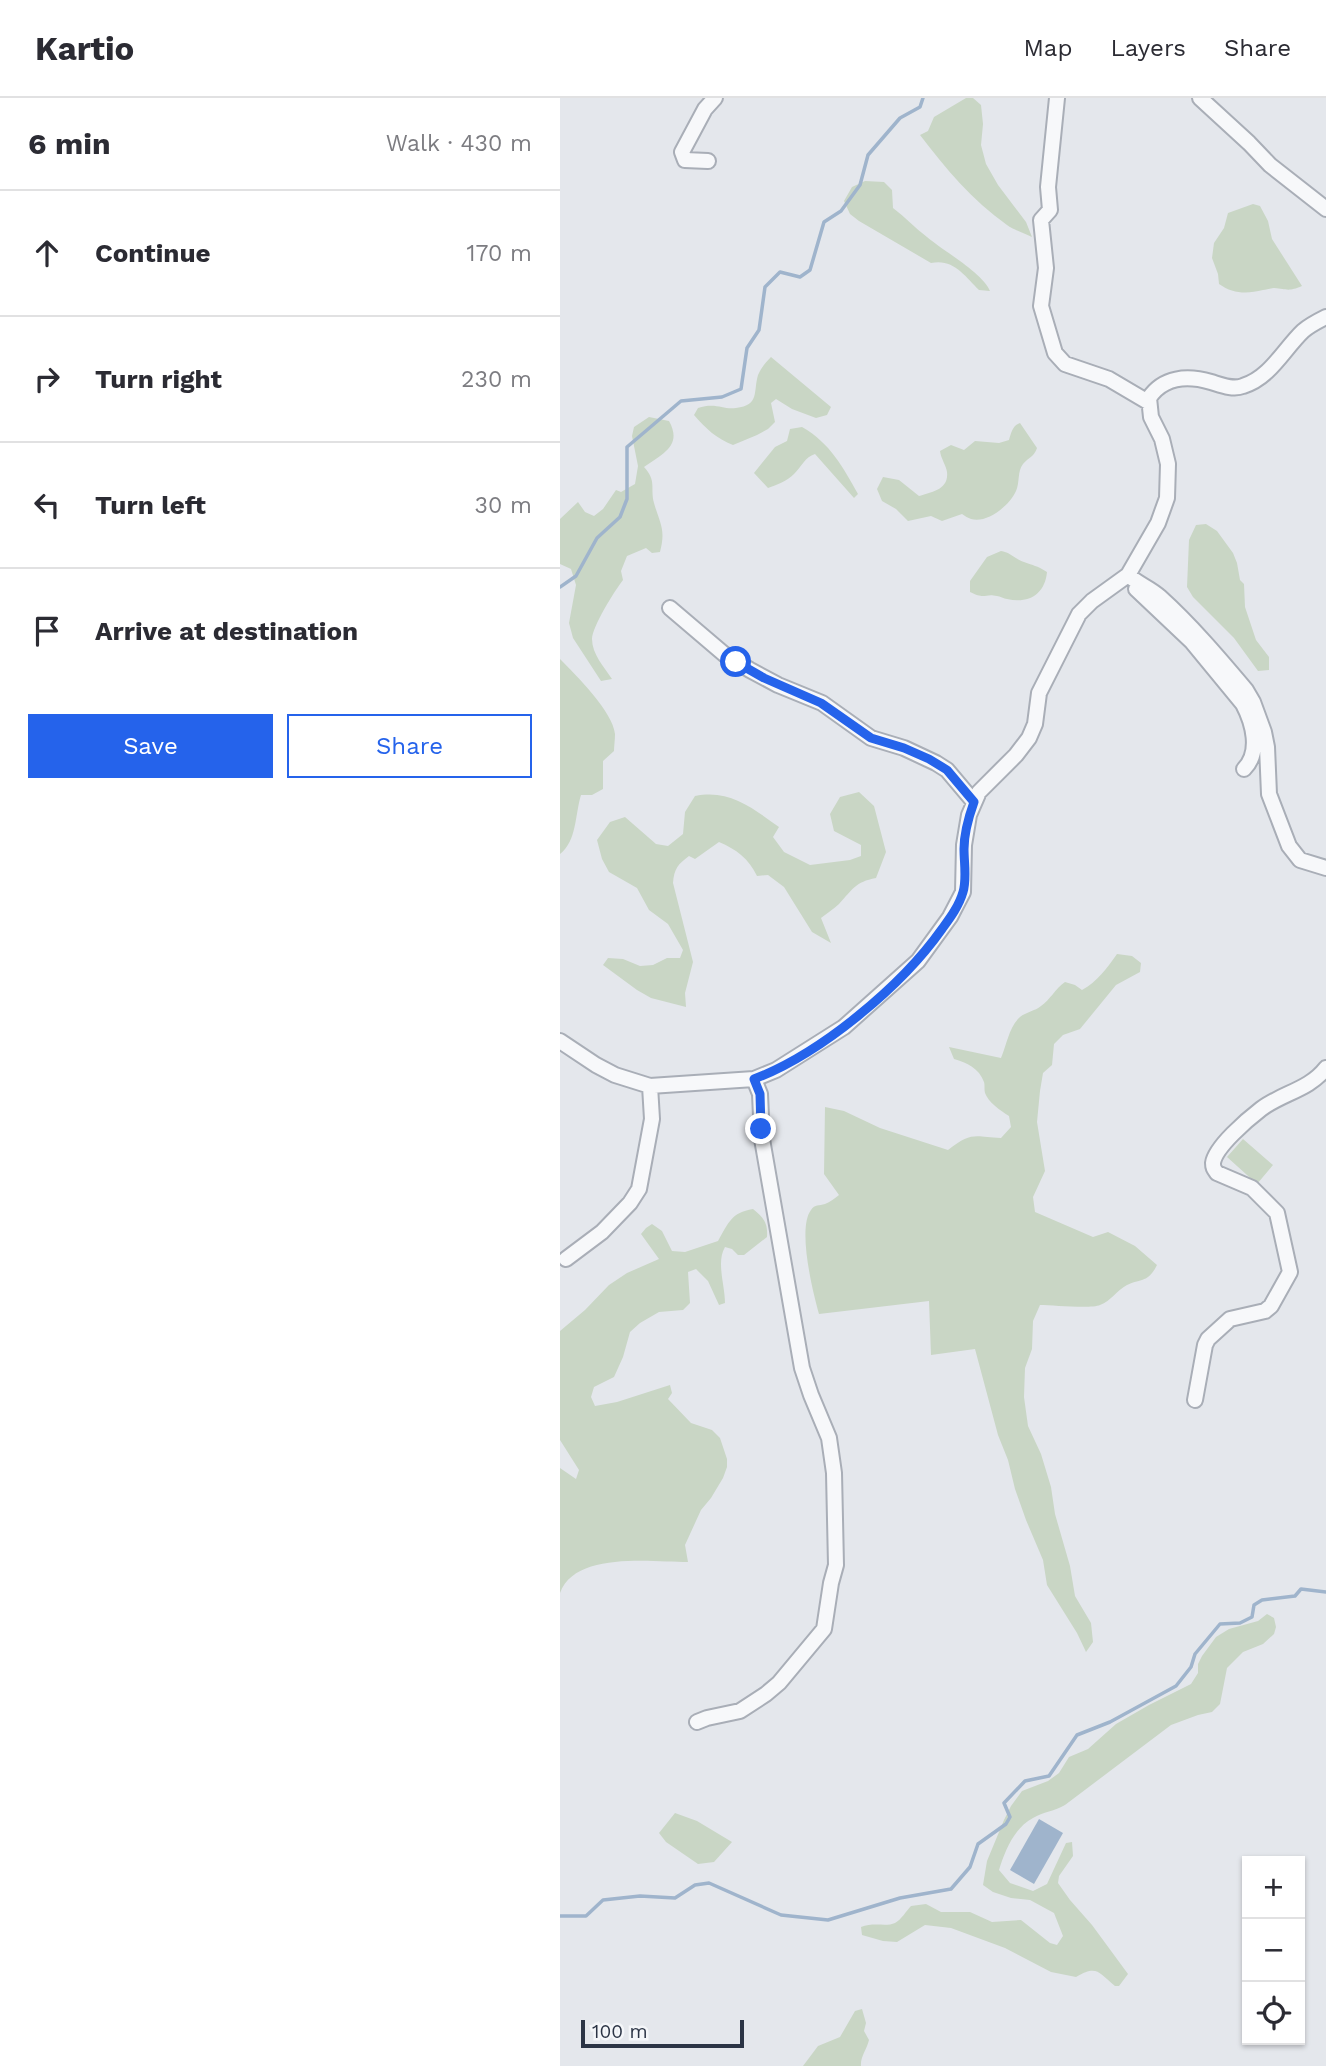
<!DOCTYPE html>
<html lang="en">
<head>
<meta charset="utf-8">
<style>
  :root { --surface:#fff; --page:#f2f2f3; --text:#2b2b33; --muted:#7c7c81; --line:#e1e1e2; --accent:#2563eb }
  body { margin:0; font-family:"Work Sans",sans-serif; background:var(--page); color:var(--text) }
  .controls { position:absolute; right:21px; bottom:21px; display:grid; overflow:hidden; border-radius:0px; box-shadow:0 2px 5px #0004 }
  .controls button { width:63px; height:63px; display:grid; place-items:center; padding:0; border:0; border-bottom:2px solid var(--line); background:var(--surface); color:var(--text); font:35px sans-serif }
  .scale { position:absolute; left:21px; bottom:18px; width:163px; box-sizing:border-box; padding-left:7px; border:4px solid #2b3445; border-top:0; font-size:19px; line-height:24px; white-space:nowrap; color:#2b3445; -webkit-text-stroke:5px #f4f6f9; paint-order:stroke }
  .stop { position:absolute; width:21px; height:21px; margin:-16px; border:5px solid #2563eb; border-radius:50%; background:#fff }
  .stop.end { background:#2563eb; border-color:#fff; box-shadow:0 2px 7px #0008 }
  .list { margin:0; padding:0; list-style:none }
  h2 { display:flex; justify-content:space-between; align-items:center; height:91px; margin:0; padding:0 28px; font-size:30px }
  h2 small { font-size:23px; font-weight:400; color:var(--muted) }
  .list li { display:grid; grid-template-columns:46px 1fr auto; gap:21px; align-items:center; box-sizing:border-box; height:126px; padding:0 28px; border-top:2px solid var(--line) }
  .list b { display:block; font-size:26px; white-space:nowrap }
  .list em { font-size:23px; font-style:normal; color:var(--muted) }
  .actions { display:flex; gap:14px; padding:21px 28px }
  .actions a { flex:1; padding:16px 0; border:2px solid var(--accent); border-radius:0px; text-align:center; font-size:24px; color:var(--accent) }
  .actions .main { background:var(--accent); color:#fff }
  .icon { flex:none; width:38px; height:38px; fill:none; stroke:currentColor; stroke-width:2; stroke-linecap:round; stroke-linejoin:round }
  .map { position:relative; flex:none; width:766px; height:1968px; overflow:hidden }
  header { display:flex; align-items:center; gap:42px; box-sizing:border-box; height:98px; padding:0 35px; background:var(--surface); border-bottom:2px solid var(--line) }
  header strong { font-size:33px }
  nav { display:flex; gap:38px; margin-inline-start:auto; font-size:24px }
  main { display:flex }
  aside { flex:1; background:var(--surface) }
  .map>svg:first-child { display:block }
  .green { fill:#c9d6c5 }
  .water { fill:#9fb4cc }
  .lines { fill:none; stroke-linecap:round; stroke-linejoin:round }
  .stream { stroke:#9fb4cc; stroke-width:3.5 }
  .minor-casing { stroke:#a9aeb7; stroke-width:18 }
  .minor { stroke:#f7f8fa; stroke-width:14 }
  .route { stroke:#2563eb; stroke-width:9 }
</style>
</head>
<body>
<header>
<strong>Kartio</strong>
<nav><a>Map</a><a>Layers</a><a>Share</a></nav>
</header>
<main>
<aside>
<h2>6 min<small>Walk · 430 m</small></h2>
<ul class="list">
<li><svg class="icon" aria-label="ahead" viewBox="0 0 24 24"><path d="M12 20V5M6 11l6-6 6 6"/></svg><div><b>Continue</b></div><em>170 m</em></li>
<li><svg class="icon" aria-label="right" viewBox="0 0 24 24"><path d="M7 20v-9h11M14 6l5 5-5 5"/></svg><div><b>Turn right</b></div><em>230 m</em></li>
<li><svg class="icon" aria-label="left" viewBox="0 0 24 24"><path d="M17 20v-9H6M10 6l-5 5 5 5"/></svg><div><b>Turn left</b></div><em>30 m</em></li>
<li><svg class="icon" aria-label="arrive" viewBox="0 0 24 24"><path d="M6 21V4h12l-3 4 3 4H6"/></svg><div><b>Arrive at destination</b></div></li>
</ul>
<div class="actions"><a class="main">Save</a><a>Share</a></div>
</aside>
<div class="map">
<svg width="766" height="1968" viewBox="0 0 766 1968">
  <rect width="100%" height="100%" fill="#e4e7ec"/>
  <!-- green -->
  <path class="green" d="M 406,0 L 413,0 L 421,7 L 423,26 L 421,47 L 426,66 L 438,87 L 466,124 L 472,139 C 464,135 454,132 447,127 C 413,103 385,70 360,37 L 368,33 L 374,19 Z
    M 305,83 L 324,84 L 332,92 L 333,110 C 345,119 355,130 367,139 C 382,152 423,175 430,193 L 419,192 C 405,178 393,160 371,165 L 299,123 L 290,116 L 284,103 L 292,89 Z
    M 693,106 L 700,108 L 708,123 L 712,141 L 742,188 C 728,194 727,191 714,190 C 711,190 706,192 703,192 C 687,196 673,196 659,186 L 658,176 L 652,160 L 654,145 L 664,130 L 668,115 Z
    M 211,259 L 271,309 L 267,317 L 256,320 L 232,311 L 216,301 L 211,305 L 215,324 L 208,331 L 197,337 L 173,347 C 157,341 145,330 134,317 L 138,310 C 156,304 163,312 176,310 C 200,307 193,294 198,277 C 201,270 206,264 211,259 Z
    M 89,319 L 109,323 C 123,348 102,356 84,369 C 97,383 90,390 94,405 C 100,426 106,431 100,454 L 92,455 L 86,450 L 67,458 L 61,473 L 63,482 C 55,492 32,529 32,541 C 32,556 44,569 52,581 L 41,583 L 13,540 L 9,525 L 16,487 L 11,471 L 0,466 L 0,421 L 18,404 L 25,414 L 34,418 L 43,411 L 56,392 L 61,394 L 75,386 L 78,368 L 72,338 L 74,329 Z
    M 460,325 L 477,350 C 474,359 469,359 463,366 C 457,374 460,384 456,393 C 450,407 427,426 411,421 C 408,420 405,418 402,416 L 382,423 L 371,418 L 348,423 L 336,411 L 322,403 L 317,391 L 323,379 L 339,382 L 359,398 C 371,394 389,392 387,374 C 386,367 381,361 380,353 L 391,347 L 404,352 L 415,343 L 439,345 L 449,342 C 451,335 453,327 460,325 Z
    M 242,329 C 270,345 283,369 298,396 L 294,400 L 255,356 C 245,359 242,368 234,376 C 227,383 217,387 208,390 L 194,375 L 215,349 L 227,343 L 230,331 Z
    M 646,426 L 657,433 L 673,455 L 677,465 L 680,482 L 684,486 L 685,509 L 696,542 L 709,559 L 709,572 L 698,573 L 674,540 L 633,499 L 627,489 L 629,442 L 636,427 Z
    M 441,453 C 450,454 455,461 464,464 C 474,468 476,467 487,474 C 485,496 469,506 447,501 C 444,501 440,498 437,498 C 424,495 426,502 410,494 L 410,483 L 427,459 Z
    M 0,561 C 16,577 53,614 55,636 C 55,642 54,648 54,653 L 43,663 L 43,691 L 32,697 L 21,697 C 15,716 17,743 0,756 Z
    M 299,694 L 314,708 L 326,754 L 316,780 C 295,784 293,791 279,806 C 274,811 267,815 261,820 L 271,845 L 252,834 L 224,789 L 208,777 L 197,778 C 189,761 176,751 159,744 L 135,761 L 129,758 C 118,766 114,771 113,785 L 133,864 L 125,895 L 126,909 L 91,900 L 77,892 L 43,867 L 48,860 L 63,861 L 80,868 L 93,867 L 107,860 L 120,860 L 123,852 L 108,826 L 89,812 L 77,790 L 49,774 L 42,761 L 37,742 L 50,724 L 65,719 L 96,746 L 108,748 L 123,736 L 125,714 L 135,698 C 170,691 192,710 219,729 L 213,739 L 224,754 L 250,767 L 290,762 L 301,758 L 301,747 L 274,733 L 270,716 L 280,699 Z
    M 557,856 L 572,858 L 581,865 L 580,874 L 556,887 L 520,931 L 503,937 L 494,946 L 492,967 L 483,975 L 480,993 L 477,1024 L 485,1073 L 473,1099 L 475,1114 L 533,1139 L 548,1134 L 575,1148 L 597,1167 C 588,1185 582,1180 567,1187 C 557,1192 551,1203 540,1207 C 531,1211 492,1207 480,1207 L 473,1223 L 472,1251 L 465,1270 L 464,1299 L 468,1328 L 481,1356 L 491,1389 L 495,1416 L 510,1468 L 515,1498 L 531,1525 L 533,1544 L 526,1554 L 517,1535 L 487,1487 L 483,1462 L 466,1422 L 455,1391 L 448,1362 L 438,1337 L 415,1251 L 371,1257 L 369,1203 L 259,1216 C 253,1195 237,1130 251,1112 C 255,1106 259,1108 265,1106 C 270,1104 275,1100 279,1097 L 264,1076 L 265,1009 L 284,1013 L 320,1030 L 388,1052 C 411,1034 413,1038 441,1040 L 451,1029 L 449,1018 C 441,1013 428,1004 425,995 C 424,991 425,987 424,984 C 419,970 407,965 394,961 L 389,949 L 441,960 C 447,946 449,929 460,919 C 466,914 475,913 481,908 C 490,902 495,891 505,884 L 515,887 L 522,892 C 537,884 547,870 557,856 Z
    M 683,1041 L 713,1067 L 697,1086 L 667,1059 Z
    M 193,1111 C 204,1120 208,1125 207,1139 L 184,1157 L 178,1157 L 172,1151 L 165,1149 C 156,1164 165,1187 165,1205 L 159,1207 L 148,1183 L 136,1171 L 128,1174 L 130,1205 L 123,1212 L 99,1214 L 80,1225 L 70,1234 L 63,1259 L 54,1279 L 34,1289 L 31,1299 L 35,1308 L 57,1304 L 110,1287 L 112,1295 L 108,1301 L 131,1325 L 152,1332 L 160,1340 L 167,1361 L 167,1369 L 163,1380 L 151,1400 L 141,1412 L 125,1447 L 128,1464 C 92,1464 15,1453 0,1495 L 0,1370 L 16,1381 L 19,1372 L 0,1342 L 0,1233 L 25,1212 L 49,1187 L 67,1175 L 99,1161 L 81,1136 L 86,1130 L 92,1126 L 102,1133 L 112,1153 L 125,1154 L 158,1143 C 169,1124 171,1115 193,1111 Z
    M 707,1516 L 714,1520 L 716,1529 L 714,1536 L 703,1546 L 683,1554 L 667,1570 L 660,1606 L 652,1614 L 638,1617 L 611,1627 L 505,1707 C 495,1713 483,1714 473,1720 C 454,1730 445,1753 439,1772 L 450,1785 L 473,1793 L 487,1786 L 506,1745 L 512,1744 L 513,1758 L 499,1778 L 498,1785 L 510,1802 L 532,1827 L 568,1876 L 559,1888 L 555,1888 C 538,1874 537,1867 516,1879 L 491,1874 L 445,1850 L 391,1830 L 365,1827 L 337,1844 L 323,1843 L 302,1837 L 301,1829 C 313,1824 327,1829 335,1825 C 341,1822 347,1812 351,1808 L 366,1806 L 381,1814 L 410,1814 L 432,1824 L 461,1822 L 490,1845 L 497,1847 L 503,1838 L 494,1815 L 470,1802 L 451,1800 L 433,1794 L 423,1787 L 427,1763 L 444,1722 L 451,1708 L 462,1693 L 488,1683 L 499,1675 L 509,1659 L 528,1651 L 556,1626 L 589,1607 L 631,1586 L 638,1575 L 638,1566 L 642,1558 L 656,1539 L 669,1531 L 698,1523 Z
    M 115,1715 L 137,1723 L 172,1744 L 154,1764 L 138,1766 L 106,1744 L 99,1735 Z
    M 302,1911 L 306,1925 L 304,1933 L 309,1942 C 307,1951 300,1959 301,1968 L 243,1968 L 258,1948 L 280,1939 L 295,1913 Z"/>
  <!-- water -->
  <path class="water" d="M 479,1721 L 503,1735 L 474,1786 L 450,1772 Z"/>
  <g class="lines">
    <!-- stream -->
    <path class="stream" d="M 0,489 L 16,478 L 37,440 L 60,419 L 67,401 L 67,349 L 121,303 L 162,299 L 181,291 L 187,250 L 199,232 L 205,189 L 220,174 L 240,179 L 250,172 L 264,124 L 281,113 L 300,87 L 308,57 L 340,20 L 360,9 L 363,0
      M 0,1818 L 26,1818 L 43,1802 L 80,1798 L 115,1800 L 135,1787 L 149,1785 L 221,1817 L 268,1822 L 340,1800 L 391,1791 L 410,1769 L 418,1746 L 446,1726 L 450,1719 L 444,1705 L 465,1683 L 489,1678 L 517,1637 L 550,1624 L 616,1588 L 631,1569 L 635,1556 L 660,1526 L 680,1525 L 692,1519 L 694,1507 L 702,1502 L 735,1498 L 741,1491 L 766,1494"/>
    <defs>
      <path id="minor" d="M 497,0 L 488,89 L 490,112 L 481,122 L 486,170 L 481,208 L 495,255 L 505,266 L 549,281 L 588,304
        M 640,0 L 689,45 L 710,67 L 766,111
        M 148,63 L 125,62 L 122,54 L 145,11 L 155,0
        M 568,477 C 578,486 590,490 600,499 C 631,527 659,560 686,592 L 693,604 L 704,634 L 707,649 L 709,696 L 729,748 L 740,762 L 766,770
        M 576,491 L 632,544 L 683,606 C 693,625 701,654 684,671
        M 110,510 L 164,556 L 190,572 L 218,587 L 262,605 L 311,640 L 344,650 L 376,665 L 387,672 L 414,704
        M 0,943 L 36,967 L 55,977 L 90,988 L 194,981 L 216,972 L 284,929 L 358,863 L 390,819 L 403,794 L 404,747 L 409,717 L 419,694 L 456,657 L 469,640 L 475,626 L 479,595 L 519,516 L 532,503 L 568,477 L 598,425 L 607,400 L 608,366 L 602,341 L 591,319 L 589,300 C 603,279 627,277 651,284 C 661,287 673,292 683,288 C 710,280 724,251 743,233 C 750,227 758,223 766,219
        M 6,1161 L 42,1134 L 70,1105 L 79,1091 L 92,1021 L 90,988
        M 635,1302 L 645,1247 L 648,1241 L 670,1221 L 705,1213 L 711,1208 L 730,1174 L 717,1115 L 692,1090 L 657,1075 C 654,1071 653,1070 653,1065 C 655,1049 688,1021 701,1011 C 722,995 749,992 766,970
        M 137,1624 L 147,1620 L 180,1613 L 206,1596 L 219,1585 L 264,1531 L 271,1485 L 276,1467 L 274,1375 L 269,1340 L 251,1297 L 242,1270 L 202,1041 L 200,996 L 194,981"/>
    </defs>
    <!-- minor casing -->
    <use href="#minor" class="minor-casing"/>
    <!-- minor -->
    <use href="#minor" class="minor"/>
  </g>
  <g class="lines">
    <!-- route -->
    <path class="route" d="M 176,564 L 204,580 L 261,605 L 311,640 L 344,650 L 369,661 L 387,672 L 414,704 C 409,718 404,735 404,751 C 404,765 407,781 403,794 C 399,808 390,820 382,831 C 341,889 260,956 194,981 L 200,996 L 201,1031"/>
  </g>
</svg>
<div class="controls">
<button>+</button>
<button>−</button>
<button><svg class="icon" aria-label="locate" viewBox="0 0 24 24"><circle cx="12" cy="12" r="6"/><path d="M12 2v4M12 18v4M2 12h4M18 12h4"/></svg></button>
</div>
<div class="scale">100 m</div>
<div class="stop" style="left:176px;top:564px"></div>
<div class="stop end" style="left:201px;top:1031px"></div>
</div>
</main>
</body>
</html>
